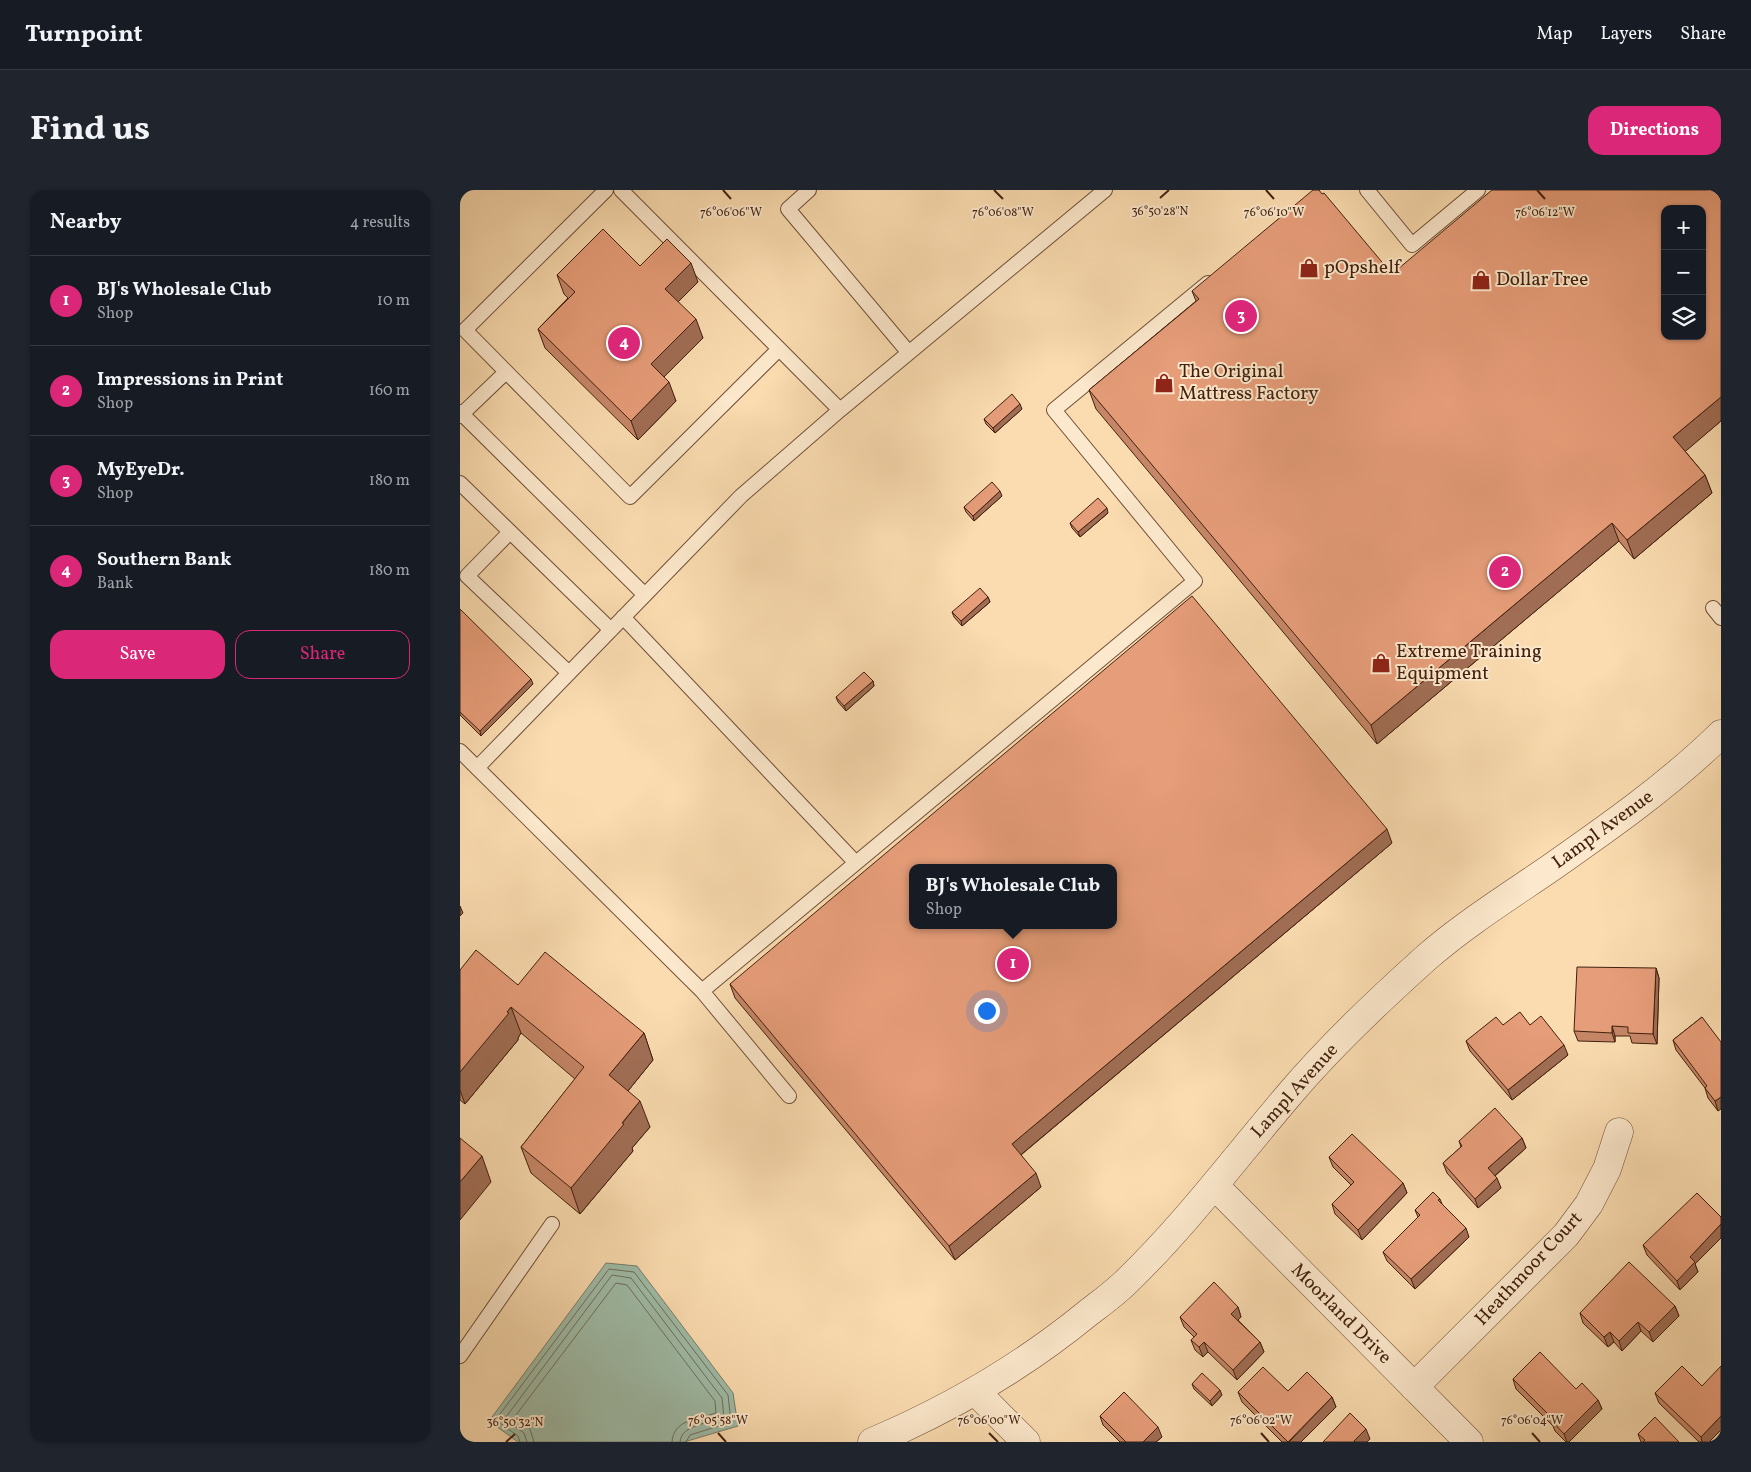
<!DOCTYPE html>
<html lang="en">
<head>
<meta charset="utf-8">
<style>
  :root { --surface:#171b24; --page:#20242c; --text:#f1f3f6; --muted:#9ea1a6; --line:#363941; --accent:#db2777 }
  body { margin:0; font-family:Vollkorn,serif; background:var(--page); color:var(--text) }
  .controls { position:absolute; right:15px; top:15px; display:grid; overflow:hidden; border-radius:10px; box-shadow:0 1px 4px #0004 }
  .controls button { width:45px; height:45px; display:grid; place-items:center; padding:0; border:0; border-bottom:1px solid var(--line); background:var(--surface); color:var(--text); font:25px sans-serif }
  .you { position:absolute; left:526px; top:820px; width:18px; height:18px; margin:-12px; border:4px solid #fff; border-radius:50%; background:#1a73e8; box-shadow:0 0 0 8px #1a73e833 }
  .badge { display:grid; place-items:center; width:32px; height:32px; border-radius:50%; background:var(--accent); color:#fff; font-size:16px; font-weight:700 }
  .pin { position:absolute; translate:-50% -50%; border:2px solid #fff; box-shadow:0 1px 5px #0006 }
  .popup { position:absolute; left:449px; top:674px; width:208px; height:65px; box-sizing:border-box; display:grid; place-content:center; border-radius:10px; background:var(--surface); filter:drop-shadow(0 1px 4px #0005); font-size:16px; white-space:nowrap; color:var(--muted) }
  .popup b { font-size:19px; color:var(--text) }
  .popup::after { content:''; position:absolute; left:50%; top:100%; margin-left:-10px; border:10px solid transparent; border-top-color:var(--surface) }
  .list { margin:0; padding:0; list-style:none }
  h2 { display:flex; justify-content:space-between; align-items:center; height:65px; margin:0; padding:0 20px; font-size:21px }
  h2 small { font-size:16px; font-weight:400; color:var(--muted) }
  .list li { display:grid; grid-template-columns:32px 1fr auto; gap:15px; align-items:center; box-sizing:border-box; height:90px; padding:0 20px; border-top:1px solid var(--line) }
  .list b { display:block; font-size:19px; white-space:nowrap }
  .list p { margin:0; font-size:16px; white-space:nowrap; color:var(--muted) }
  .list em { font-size:16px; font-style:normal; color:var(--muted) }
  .actions { display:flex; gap:10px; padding:15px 20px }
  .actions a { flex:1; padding:11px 0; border:1px solid var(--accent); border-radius:15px; text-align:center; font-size:18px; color:var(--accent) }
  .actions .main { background:var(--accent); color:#fff }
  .icon { flex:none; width:28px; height:28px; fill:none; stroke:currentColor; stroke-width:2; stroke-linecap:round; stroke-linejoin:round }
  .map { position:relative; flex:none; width:1261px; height:1252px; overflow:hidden; border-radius:15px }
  header { display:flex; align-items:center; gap:30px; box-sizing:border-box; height:70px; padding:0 25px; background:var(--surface); border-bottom:1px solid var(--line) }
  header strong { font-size:24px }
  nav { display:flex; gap:28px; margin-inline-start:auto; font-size:18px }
  .intro { display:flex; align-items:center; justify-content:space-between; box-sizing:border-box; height:120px; padding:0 30px }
  h1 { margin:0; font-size:35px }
  .button { padding:12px 22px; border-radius:15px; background:var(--accent); color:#fff; font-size:18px; font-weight:700 }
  main { display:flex; gap:30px; padding:0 30px }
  aside { flex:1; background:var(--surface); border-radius:15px; box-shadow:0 1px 4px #0004 }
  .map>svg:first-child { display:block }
  .water { fill:#9fbca8; stroke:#7a7e6a }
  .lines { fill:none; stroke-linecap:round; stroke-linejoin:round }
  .shore { stroke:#706e5b; stroke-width:1 }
  .service-casing { stroke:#704f36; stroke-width:16 }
  .minor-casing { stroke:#704f36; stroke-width:29 }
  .service { stroke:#fce8cc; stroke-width:14 }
  .minor { stroke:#fce8cc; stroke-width:28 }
  .wall { fill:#c68768; stroke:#42200e }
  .shaded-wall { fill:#a16e55; stroke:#42200e }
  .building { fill:#e69d79; stroke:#42200e; fill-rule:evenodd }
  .ticks { fill:none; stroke:#42200e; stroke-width:2 }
  .labels { text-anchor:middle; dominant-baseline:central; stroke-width:4; stroke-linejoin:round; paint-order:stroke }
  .poi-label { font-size:19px; fill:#42200e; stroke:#fce8cc; text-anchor:start }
  .street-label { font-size:19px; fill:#42200e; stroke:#fce8cc }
  .ticks-label { font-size:12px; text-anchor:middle; fill:#42200e; stroke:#fce8cc; stroke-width:4; stroke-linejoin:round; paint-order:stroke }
</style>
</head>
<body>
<header>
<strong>Turnpoint</strong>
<nav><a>Map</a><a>Layers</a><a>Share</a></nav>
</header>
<div class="intro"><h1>Find us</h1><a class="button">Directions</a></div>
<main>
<aside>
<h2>Nearby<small>4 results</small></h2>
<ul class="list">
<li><span class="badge">1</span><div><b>BJ's Wholesale Club</b><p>Shop</p></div><em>10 m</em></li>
<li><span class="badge">2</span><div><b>Impressions in Print</b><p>Shop</p></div><em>160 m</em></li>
<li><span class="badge">3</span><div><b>MyEyeDr.</b><p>Shop</p></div><em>180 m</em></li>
<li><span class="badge">4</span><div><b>Southern Bank</b><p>Bank</p></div><em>180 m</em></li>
</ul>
<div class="actions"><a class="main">Save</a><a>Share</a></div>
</aside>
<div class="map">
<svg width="1261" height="1252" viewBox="0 0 1261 1252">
  <rect width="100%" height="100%" fill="#fadcb0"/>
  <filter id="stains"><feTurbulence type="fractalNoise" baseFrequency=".004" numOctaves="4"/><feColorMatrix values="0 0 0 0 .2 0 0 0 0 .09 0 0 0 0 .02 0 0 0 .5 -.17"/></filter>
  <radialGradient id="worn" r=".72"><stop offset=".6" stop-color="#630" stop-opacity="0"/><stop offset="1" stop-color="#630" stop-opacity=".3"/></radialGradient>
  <!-- water -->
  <path class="water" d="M 146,1073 L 177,1076 L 273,1203 L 278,1236 L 224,1252 L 58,1252 L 29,1231 Z"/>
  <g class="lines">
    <!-- shore -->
    <path class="shore" d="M 60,1252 L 58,1246 L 37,1231 L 37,1228 L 149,1079 L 174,1082 L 268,1205 L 271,1232 L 230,1245 L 226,1252
      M 67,1252 L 64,1243 L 46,1230 L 46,1227 L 152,1085 L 171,1088 L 262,1208 L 264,1228 C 251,1233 221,1234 220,1252
      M 74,1252 L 70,1239 L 56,1225 L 156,1093 L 167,1095 L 255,1211 L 256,1223 C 239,1229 213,1229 212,1252"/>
    <defs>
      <path id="service" d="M 146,0 L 5,140 L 170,307 L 319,159
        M 161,0 L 380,220
        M 349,0 L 328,19 L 449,163
        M 907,0 L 952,55 L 1018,0
        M 0,222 L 185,405
        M 0,226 L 46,182
        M 0,293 L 151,440
        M 50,342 L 7,386 L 109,483
        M 1253,418 L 1261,428
        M 163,427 L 396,673
        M 0,561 L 242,801
        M 17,578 L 281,306 L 380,220 L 645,0
        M 329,906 L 242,801 L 735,391 L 594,220 L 748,93
        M 0,1166 L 92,1034"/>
      <path id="minor" d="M 754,995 L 1009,1252
        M 954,1197 L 1106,1045 L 1129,1014 L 1147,979 L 1159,942
        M 516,1202 L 566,1252
        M 412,1252 C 490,1219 562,1177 628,1123 C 641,1113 655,1103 667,1091 C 726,1034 775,968 828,906 C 870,856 919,810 967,767 C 1005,734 1048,707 1089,679 C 1149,637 1209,595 1261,544"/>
    </defs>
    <!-- service casing -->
    <use href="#service" class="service-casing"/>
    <!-- minor casing -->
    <use href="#minor" class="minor-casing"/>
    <!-- service -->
    <use href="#service" class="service"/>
    <!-- minor -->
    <use href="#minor" class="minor"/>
  </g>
  <!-- wall -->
  <path class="wall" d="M 1261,0 L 1261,231 L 1225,261 L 1245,285 L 1252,303 L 1174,369 L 1159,351 L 917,554 L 636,219 L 629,200 L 736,111 L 732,101 L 932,84 Z
    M 180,76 L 238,92 L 218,112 L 243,148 L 204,187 L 216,211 L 178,250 L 85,158 L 78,139 L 108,108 L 104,104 L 97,85 Z
    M 562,219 L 535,243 L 526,234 L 524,229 Z
    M 542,306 L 514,331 L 506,322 L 504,317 Z
    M 648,323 L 620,347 L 612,338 L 610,333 Z
    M 528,407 L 530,412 L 502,436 L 494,427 L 492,422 Z
    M 0,419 L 73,494 L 21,546 L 0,525 Z
    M 413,491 L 414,496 L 386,521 L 378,512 L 376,507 Z
    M 932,653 L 561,965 L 581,997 L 495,1070 L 275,808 L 270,794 Z
    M 1196,778 L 1199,788 L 1197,854 L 1172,853 L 1170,846 L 1155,846 L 1155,852 L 1118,851 L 1114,841 Z
    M 0,780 L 58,795 L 184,843 L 193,870 L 168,901 L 190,937 L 172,958 L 173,961 L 120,1024 L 71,983 L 61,957 L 115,889 L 61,843 L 58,848 L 58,850 L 5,914 L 0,910 Z
    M 1242,827 L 1258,921 L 1248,908 L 1245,898 L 1216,860 L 1213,850 Z
    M 1043,835 L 1070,835 L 1108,865 L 1052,910 L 1010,861 L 1006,851 Z
    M 1062,948 L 1066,958 L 1035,986 L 1041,998 L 1018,1018 L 987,983 L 983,973 L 1001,957 L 999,951 Z
    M 869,967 L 943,993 L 947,1003 L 902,1050 L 875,1024 L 872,1014 L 891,995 L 873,977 Z
    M 980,1009 L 982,1014 L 1009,1047 L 955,1099 L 927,1071 L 923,1062 L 958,1027 L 955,1020 Z
    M 1183,1055 L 1235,1074 L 1238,1082 L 1220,1100 L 1187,1065 Z
    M 1215,1116 L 1219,1126 L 1193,1152 L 1181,1141 L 1162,1161 L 1154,1152 L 1148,1157 L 1123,1133 L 1120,1123 Z
    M 778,1117 L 781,1127 L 778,1130 L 800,1152 L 804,1162 L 777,1190 L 748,1162 L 743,1167 L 735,1160 L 731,1150 L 734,1147 L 724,1137 L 720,1127 Z
    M 1053,1189 L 1116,1199 L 1138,1210 L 1142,1219 L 1109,1252 L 1106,1252 L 1095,1241 L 1093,1236 L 1056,1199 Z
    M 732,1194 L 762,1205 L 752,1216 L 734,1199 Z
    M 828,1201 L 872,1207 L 876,1217 L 841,1252 L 822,1252 L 782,1212 L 778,1202 Z
    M 1195,1203 L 1261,1240 L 1249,1252 L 1239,1252 L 1199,1213 Z
    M 640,1226 L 702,1247 L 696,1252 L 660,1252 L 643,1235 Z
    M 1178,1244 L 1219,1252 L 1181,1252 Z"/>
  <!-- shaded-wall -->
  <path class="shaded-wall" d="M 231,73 L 238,92 L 212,118 L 205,99 Z
    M 236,129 L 243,148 L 198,193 L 191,174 Z
    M 209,192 L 216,211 L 178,250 L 171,231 Z
    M 1261,207 L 1261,231 L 1220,266 L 1213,247 Z
    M 560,214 L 562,219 L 535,243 L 533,238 Z
    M 1245,285 L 1252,303 L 1174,369 L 1167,350 Z
    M 540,301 L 542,306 L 514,331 L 513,326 Z
    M 647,318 L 648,323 L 620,347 L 618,342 Z
    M 1152,333 L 1159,351 L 917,554 L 911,535 Z
    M 528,407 L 530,412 L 502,436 L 501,431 Z
    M 71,489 L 73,494 L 21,546 L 20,541 Z
    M 413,491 L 414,496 L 386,521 L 384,516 Z
    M 927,639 L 932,653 L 557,968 L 552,954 Z
    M 0,716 L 3,723 L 0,726 Z
    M 1196,778 L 1199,788 L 1197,854 L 1193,844 Z
    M 51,817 L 61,843 L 58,848 L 58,850 L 5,914 L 0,900 L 0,882 Z
    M 1152,836 L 1155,846 L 1155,852 L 1152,843 Z
    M 184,843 L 193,870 L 159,912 L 149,885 Z
    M 1104,855 L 1108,865 L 1052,910 L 1048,900 Z
    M 1261,907 L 1261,919 L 1258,921 L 1255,911 Z
    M 180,911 L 190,937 L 172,958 L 173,961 L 120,1024 L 111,998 Z
    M 1062,948 L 1066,958 L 1032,988 L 1028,978 Z
    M 22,966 L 31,992 L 0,1030 L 0,992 Z
    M 576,983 L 581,997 L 495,1070 L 489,1056 Z
    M 1037,988 L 1041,998 L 1018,1018 L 1015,1009 Z
    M 943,993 L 947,1003 L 902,1050 L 898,1040 Z
    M 1261,1034 L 1261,1048 L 1235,1074 L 1238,1082 L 1220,1100 L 1217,1091 L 1230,1067 Z
    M 1006,1038 L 1009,1047 L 955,1099 L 951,1089 Z
    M 1215,1116 L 1219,1126 L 1193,1152 L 1189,1142 Z
    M 778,1117 L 781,1127 L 774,1134 L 771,1124 Z
    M 1178,1132 L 1181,1141 L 1162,1161 L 1159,1151 Z
    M 1150,1142 L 1154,1152 L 1148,1157 L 1144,1147 Z
    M 744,1152 L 748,1162 L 743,1167 L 739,1157 Z
    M 800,1152 L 804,1162 L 777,1190 L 773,1180 Z
    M 760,1200 L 762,1205 L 752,1216 L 750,1211 Z
    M 872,1207 L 876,1217 L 841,1252 L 829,1252 Z
    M 1138,1210 L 1142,1219 L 1109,1252 L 1107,1252 L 1104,1244 Z
    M 1261,1226 L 1261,1240 L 1249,1252 L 1242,1252 L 1241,1247 Z
    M 698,1237 L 702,1247 L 696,1252 L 683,1252 Z
    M 906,1239 L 910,1249 L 907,1252 L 894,1252 L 894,1251 Z"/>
  <!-- building -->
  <path class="building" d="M 853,0 L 859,0 L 862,4 L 864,3 L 932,84 L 1032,0 L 1261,0 L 1261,207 L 1213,247 L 1245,285 L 1167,350 L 1152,333 L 911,535 L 629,200 L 739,109 L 732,101 ZM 1205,19 L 1242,19 L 1242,146 L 1205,146 Z
    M 143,39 L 180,76 L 207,49 L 231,73 L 205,99 L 236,129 L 191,174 L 209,192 L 171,231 L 78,139 L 115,102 L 97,85 Z
    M 552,204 L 560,214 L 533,238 L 524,229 Z
    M 532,292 L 540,301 L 513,326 L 504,317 Z
    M 638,308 L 647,318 L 618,342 L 610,333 Z
    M 520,398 L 528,407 L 501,431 L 492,422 Z
    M 732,406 L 927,639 L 552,954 L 576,983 L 489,1056 L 270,794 ZM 453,678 L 653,678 L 653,735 L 453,735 Z
    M 0,419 L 71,489 L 20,541 L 0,522 Z
    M 404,482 L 413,491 L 384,516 L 376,507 Z
    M 16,760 L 58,795 L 85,762 L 184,843 L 149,885 L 180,911 L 162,933 L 164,934 L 111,998 L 61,957 L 124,877 L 51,817 L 47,822 L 49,823 L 0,882 L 0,780 Z
    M 1117,777 L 1196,778 L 1193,844 L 1168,843 L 1168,837 L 1152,836 L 1152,843 L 1114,841 Z
    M 1060,822 L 1070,835 L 1081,826 L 1104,855 L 1048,900 L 1006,851 L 1036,827 L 1043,835 Z
    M 1242,827 L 1261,852 L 1261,907 L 1255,911 L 1245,898 L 1247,896 L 1213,850 Z
    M 1035,918 L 1062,948 L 1028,978 L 1037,988 L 1015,1009 L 983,973 L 1002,956 L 999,951 Z
    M 892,944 L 943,993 L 898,1040 L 872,1014 L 894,992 L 869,967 Z
    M 0,948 L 22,966 L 0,992 Z
    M 973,1002 L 980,1009 L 978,1010 L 1006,1038 L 951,1089 L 923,1062 L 960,1025 L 955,1020 Z
    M 1237,1003 L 1261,1027 L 1261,1034 L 1230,1067 L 1235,1072 L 1217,1091 L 1183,1055 Z
    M 1169,1072 L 1215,1116 L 1189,1142 L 1178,1132 L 1159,1151 L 1150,1142 L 1144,1147 L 1120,1123 Z
    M 754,1092 L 778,1117 L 771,1124 L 800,1152 L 773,1180 L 744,1152 L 739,1157 L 731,1150 L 737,1144 L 720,1127 Z
    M 1080,1162 L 1116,1199 L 1122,1193 L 1138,1210 L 1104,1244 L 1092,1231 L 1094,1230 L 1053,1189 Z
    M 1222,1176 L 1242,1196 L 1261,1176 L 1261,1226 L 1241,1247 L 1195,1203 Z
    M 803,1177 L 828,1201 L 847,1182 L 872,1207 L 828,1252 L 778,1202 Z
    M 742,1183 L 760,1200 L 750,1211 L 732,1194 Z
    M 664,1202 L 698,1237 L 683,1252 L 666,1252 L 640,1226 Z
    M 890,1223 L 906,1239 L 894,1251 L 895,1252 L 863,1252 Z
    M 1195,1227 L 1219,1252 L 1183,1252 L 1185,1250 L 1178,1244 Z"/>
  <!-- ticks -->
  <path class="ticks" d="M 263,0 L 271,9M 534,0 L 543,9M 806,0 L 814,9M 1077,0 L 1085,9M 700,8 L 709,0M 258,1243 L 266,1252M 529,1243 L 538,1252M 801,1243 L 809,1252M 1072,1243 L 1080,1252M 46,1252 L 55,1244"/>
  <!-- icons -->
  <defs>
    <symbol id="shop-bare" viewBox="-9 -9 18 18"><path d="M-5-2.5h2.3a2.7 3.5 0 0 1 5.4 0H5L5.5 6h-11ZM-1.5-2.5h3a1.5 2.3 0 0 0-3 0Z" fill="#8f2418" stroke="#fce8cc" stroke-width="2.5" paint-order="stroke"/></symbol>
  </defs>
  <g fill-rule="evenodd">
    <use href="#shop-bare" x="835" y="64" width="28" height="28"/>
    <use href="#shop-bare" x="1007" y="76" width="28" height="28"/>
    <use href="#shop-bare" x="690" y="179" width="28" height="28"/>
    <use href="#shop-bare" x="907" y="459" width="28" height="28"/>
  </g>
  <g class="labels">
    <!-- poi labels -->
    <g class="poi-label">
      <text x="864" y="78">pOpshelf</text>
      <text x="1036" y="90">Dollar Tree</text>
      <text x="719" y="182">The Original<tspan x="719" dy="22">Mattress Factory</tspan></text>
      <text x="936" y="462">Extreme Training<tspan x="936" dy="22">Equipment</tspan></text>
    </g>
    <!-- street labels -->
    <g class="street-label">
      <text transform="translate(1143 640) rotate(-36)">Lampl Avenue</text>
      <text transform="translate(835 901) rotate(-48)">Lampl Avenue</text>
      <text transform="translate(1069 1079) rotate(-47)">Heathmoor Court</text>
      <text transform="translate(881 1124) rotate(45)">Moorland Drive</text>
    </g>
  </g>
  <g class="ticks-label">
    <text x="700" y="25">36°50'28"N</text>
    <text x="271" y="26">76°06'06"W</text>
    <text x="543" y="26">76°06'08"W</text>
    <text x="814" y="26">76°06'10"W</text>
    <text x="1085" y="26">76°06'12"W</text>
    <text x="258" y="1234">76°05'58"W</text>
    <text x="529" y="1234">76°06'00"W</text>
    <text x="801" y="1234">76°06'02"W</text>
    <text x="1072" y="1234">76°06'04"W</text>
    <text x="55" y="1236">36°50'32"N</text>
  </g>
  <rect width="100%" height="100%" filter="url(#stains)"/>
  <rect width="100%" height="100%" fill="url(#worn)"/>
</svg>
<div class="controls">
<button>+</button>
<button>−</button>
<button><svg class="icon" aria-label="layers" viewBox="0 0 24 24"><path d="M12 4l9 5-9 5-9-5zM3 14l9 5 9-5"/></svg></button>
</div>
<div class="you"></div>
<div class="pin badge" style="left:553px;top:774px">1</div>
<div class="popup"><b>BJ's Wholesale Club</b>Shop</div>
<div class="pin badge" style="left:1045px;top:382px">2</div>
<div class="pin badge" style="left:781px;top:126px">3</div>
<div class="pin badge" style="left:164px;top:153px">4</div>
</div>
</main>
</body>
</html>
